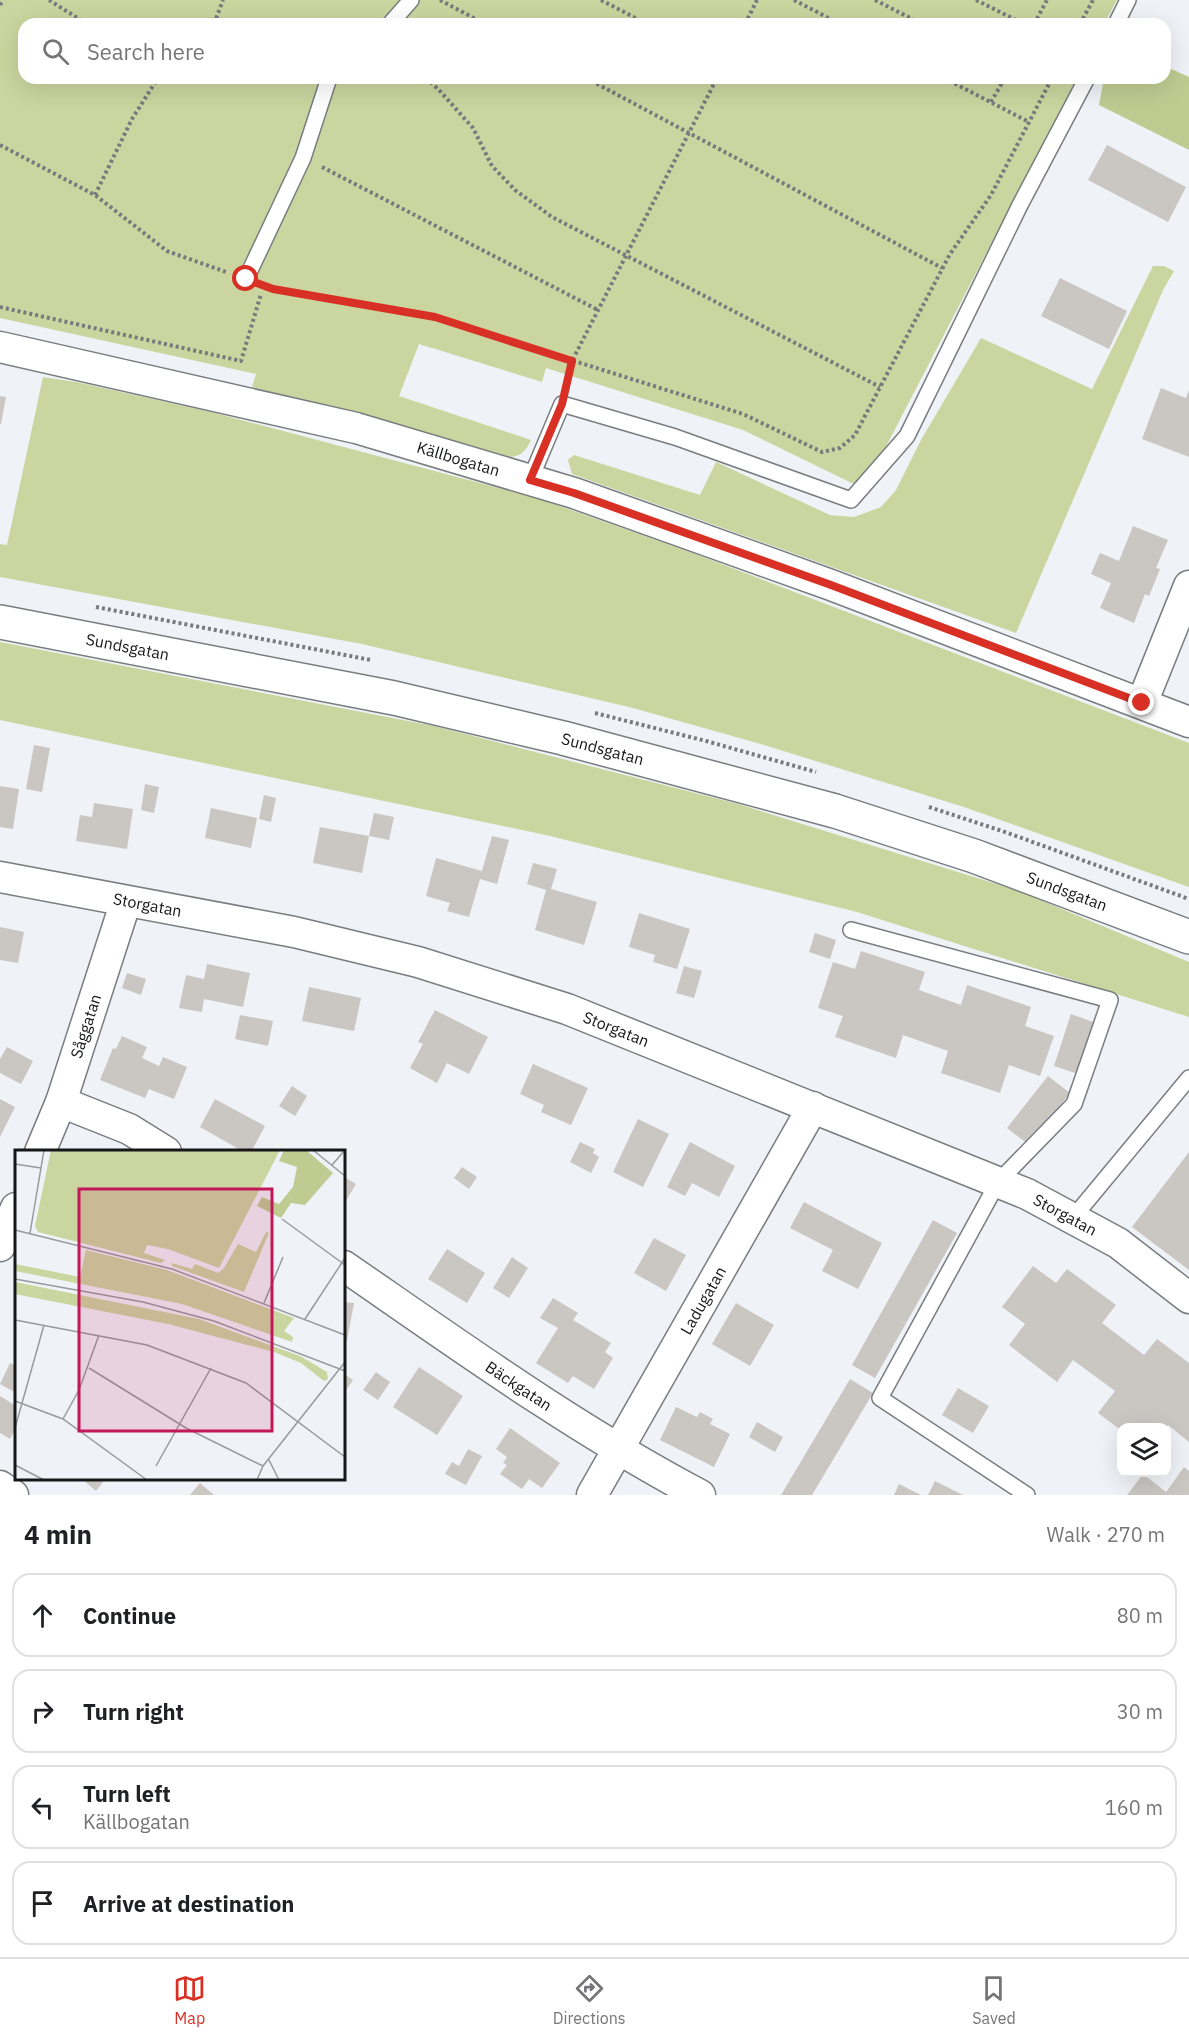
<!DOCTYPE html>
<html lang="en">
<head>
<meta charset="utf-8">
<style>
  :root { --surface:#fff; --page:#f6f6f6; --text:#202124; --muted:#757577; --line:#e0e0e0; --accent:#d93025 }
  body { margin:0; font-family:"IBM Plex Sans",sans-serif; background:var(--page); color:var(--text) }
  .controls { position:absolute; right:18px; bottom:18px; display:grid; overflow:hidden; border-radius:12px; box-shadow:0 6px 24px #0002 }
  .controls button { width:54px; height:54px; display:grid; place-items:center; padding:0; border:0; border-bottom:2px solid var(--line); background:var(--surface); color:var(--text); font:30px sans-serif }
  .stop { position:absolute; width:18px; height:18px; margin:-14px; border:4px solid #d93025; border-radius:50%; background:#fff }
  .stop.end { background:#d93025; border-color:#fff; box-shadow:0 2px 6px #0008 }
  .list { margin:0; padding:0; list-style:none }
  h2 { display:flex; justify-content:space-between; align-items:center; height:78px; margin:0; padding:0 24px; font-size:26px }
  h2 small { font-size:20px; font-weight:400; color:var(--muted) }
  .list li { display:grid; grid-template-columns:39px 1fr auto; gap:18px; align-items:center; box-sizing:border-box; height:84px; margin:0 12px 12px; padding:0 12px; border:2px solid var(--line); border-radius:18px }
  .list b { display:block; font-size:22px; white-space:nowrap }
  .list p { margin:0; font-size:20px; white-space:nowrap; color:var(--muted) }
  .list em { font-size:20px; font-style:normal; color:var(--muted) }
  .icon { flex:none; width:33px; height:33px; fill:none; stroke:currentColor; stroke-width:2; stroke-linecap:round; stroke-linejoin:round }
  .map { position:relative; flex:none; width:1189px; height:1495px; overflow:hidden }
  .search { position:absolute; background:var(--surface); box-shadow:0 6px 24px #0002; left:18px; right:18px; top:18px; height:66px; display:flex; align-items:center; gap:15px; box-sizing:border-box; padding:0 21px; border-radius:18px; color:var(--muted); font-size:22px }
  .sheet { height:462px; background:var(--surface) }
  nav { display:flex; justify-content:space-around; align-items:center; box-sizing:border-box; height:84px; border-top:2px solid var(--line); background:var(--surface); font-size:16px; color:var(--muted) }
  nav a { display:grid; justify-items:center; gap:3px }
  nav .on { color:var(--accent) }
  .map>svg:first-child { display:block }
  .green { fill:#cbd59f }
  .forest { fill:#c0cb92 }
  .building { fill:#cac7c3 }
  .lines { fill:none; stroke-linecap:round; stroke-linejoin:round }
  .service-casing { stroke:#797d80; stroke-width:18 }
  .minor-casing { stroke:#797d80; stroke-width:33 }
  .secondary-casing { stroke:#797d80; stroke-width:36 }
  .path { stroke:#787a7d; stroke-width:4; stroke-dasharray:3 3; stroke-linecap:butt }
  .service { stroke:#fff; stroke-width:15 }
  .minor { stroke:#fff; stroke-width:30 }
  .secondary { stroke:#fff; stroke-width:33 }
  .route { stroke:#d93025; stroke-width:8 }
  .labels { text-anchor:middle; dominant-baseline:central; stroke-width:4.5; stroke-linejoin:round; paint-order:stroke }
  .street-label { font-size:16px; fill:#161719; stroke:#fff }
  .inset-road { fill:none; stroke:#989a9e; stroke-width:1.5 }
  .view { fill:#c2185b; fill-opacity:0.15; stroke:#c2185b; stroke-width:3 }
  .inset-edge { fill:none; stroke:#161719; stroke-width:3 }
</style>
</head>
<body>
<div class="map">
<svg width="1189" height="1495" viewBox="0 0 1189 1495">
  <rect width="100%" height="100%" fill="#eff2f6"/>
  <!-- green -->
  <path class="green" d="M 0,0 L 1117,0 L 1104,24 L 24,24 L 24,78 L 1077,78 L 864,489 L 743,430 L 546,368 L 542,382 L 419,344 L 399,396 L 531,440 C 525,453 519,458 505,457 L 252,387 L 256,374 L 0,318 Z
    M 1153,266 L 1164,266 L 1174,271 L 1163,290 L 1016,633 L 572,474 L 568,460 L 574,455 L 700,495 L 716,462 L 830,515 L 854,517 L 881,507 L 896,490 L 921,440 L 981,338 L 1092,389 Z
    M 43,377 L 76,382 L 211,412 L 540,499 L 690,552 L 1189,743 L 1189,887 L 964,807 L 764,745 L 633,708 L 362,644 L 0,577 L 0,544 L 7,545 Z
    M 0,642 L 434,726 L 738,804 L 1016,890 L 1189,962 L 1189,1017 L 857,912 L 546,835 L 0,720 Z"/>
  <!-- forest -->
  <path class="forest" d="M 1165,66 L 1189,77 L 1189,150 L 1099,105 L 1104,78 L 1165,78 Z"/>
  <!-- building -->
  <path class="building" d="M 1107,145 L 1186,187 L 1168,222 L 1088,180 Z
    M 1060,278 L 1127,311 L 1109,349 L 1041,316 Z
    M 1161,388 L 1186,398 L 1189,390 L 1189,457 L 1142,439 Z
    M 0,396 L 6,397 L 1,424 L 0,424 Z
    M 1133,526 L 1168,540 L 1156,568 L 1160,569 L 1149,596 L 1145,594 L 1134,623 L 1100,608 L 1111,583 L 1091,574 L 1100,553 L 1119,561 Z
    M 34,745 L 50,748 L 42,792 L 26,789 Z
    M 145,784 L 159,787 L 154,813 L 141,810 Z
    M 0,786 L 19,789 L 13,829 L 0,827 Z
    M 264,795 L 276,798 L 271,822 L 259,819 Z
    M 94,803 L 133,809 L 127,849 L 76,841 L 80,815 L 92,817 Z
    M 211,808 L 257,818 L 251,848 L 205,838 Z
    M 374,813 L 394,817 L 389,840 L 369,836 L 362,873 L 313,863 L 320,827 L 369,836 Z
    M 492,836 L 509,840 L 497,884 L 480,879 L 469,917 L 447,911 L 450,903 L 426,896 L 436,858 L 482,871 Z
    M 533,863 L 557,869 L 551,889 L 597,902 L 584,945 L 535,930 L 546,890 L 527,884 Z
    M 639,913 L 690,929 L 677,969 L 653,962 L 655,955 L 629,947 Z
    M 0,927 L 24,932 L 18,963 L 0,960 Z
    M 815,933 L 836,940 L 830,959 L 809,952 Z
    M 861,951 L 925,972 L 919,990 L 961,1005 L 967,985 L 1031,1007 L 1025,1026 L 1054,1036 L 1040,1076 L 1009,1065 L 1000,1093 L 941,1073 L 948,1051 L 903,1035 L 896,1058 L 835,1037 L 843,1016 L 818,1008 L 833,962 L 855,969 Z
    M 207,964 L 250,973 L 243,1007 L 204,999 L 202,1012 L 179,1008 L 186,975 L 204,979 Z
    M 684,966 L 702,971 L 694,998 L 676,993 Z
    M 127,973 L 146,979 L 141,995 L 122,988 Z
    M 309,987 L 361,998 L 354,1031 L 302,1021 Z
    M 435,1010 L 488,1037 L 469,1074 L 447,1063 L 437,1083 L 410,1068 L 423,1044 L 418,1042 Z
    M 1071,1014 L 1096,1023 L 1078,1074 L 1054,1066 Z
    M 240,1015 L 273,1021 L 268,1046 L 235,1039 Z
    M 122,1036 L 147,1047 L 142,1058 L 159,1066 L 163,1057 L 187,1067 L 174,1099 L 149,1089 L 145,1098 L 100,1080 L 113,1048 L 116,1049 Z
    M 7,1047 L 33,1061 L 21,1084 L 0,1073 L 0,1059 Z
    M 533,1064 L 588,1088 L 571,1125 L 541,1112 L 544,1105 L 520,1094 Z
    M 1048,1076 L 1070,1093 L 1029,1145 L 1007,1128 Z
    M 292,1086 L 307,1096 L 295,1116 L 279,1106 Z
    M 0,1099 L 15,1107 L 0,1137 Z
    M 215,1099 L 265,1126 L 251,1152 L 244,1152 L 200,1127 Z
    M 638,1119 L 669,1134 L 643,1187 L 613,1172 Z
    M 580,1142 L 595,1149 L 593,1153 L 599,1157 L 591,1173 L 570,1162 Z
    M 690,1142 L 735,1166 L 719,1197 L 692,1183 L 685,1196 L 667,1187 Z
    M 1189,1152 L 1189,1270 L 1132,1227 Z
    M 462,1167 L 477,1177 L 469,1189 L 454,1178 Z
    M 344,1177 L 356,1184 L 344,1204 Z
    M 804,1202 L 882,1243 L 858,1289 L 822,1271 L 833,1250 L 790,1228 Z
    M 933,1220 L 957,1233 L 875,1378 L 852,1365 Z
    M 654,1238 L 686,1255 L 666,1291 L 634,1273 Z
    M 447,1249 L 485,1273 L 467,1303 L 428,1279 Z
    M 512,1257 L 528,1268 L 509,1298 L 493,1288 Z
    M 1033,1266 L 1056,1283 L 1067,1269 L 1116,1305 L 1102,1323 L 1144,1355 L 1157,1339 L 1189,1363 L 1189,1442 L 1168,1425 L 1166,1428 L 1122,1428 L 1122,1431 L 1098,1413 L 1115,1391 L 1073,1360 L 1057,1382 L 1009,1345 L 1025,1324 L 1002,1307 Z
    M 553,1298 L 578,1313 L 573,1320 L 611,1343 L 605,1352 L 613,1358 L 594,1389 L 573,1376 L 568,1383 L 536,1363 L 558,1328 L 540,1318 Z
    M 344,1302 L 354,1303 L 347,1341 L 344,1340 Z
    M 736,1303 L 774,1325 L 750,1366 L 712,1344 Z
    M 10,1363 L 16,1366 L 16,1393 L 0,1384 Z
    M 419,1367 L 463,1396 L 437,1435 L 393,1407 Z
    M 376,1372 L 390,1382 L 378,1400 L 363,1390 Z
    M 344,1374 L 353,1380 L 344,1393 Z
    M 850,1379 L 873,1393 L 812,1495 L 781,1495 Z
    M 958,1388 L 989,1406 L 973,1433 L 942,1415 Z
    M 0,1396 L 16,1406 L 16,1428 L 10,1439 L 0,1433 Z
    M 676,1407 L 697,1417 L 700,1412 L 713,1419 L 710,1424 L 730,1434 L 714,1467 L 660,1440 Z
    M 757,1422 L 783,1437 L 775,1452 L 749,1437 Z
    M 510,1428 L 560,1463 L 542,1488 L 529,1479 L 522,1489 L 500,1474 L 507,1465 L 503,1463 L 507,1457 L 496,1449 Z
    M 468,1449 L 482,1456 L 466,1485 L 445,1474 L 452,1462 L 459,1466 Z
    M 1184,1467 L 1189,1471 L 1189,1495 L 1127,1495 L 1143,1474 L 1166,1492 Z
    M 81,1478 L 106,1478 L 96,1491 Z
    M 935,1481 L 963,1495 L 928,1495 Z
    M 200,1483 L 214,1495 L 190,1495 Z
    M 899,1484 L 921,1495 L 894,1495 Z"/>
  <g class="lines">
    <defs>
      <path id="service" d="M 390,24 L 411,0
        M 1116,24 L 1128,0
        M 246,279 L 303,158 L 329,78
        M 530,480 L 562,404 L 675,437 L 851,500 L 907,436 L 1020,205 L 1087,78
        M 851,930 L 1110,1000 L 1074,1104 L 998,1182 L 880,1398 L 1027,1495
        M 1072,1219 L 1189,1078"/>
      <g id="minor">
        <path id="s1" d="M 0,347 L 356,428 L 574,493 L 831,585 L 1189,722"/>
        <path d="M 1142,703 L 1189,586"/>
        <path id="s2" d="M 0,877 L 294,932 L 418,962 L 567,1009 L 1027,1194 L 1118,1243 L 1189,1298"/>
        <path d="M 61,1102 L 129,1129 L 166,1152"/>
        <path id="s3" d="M 40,1152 L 61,1102 L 126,901"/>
        <path d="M 0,1246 L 16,1208"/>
        <path id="s4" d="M 344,1266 C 460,1346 575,1429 700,1495"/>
        <path d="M 0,1486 L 13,1495"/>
        <path id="s5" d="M 592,1495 L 813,1107"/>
      </g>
      <g id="secondary">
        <path id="s6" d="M 0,622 L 394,698 L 563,738 L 835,811 L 974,856 L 1189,937"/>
      </g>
    </defs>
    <!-- service casing -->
    <use href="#service" class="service-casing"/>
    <!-- minor casing -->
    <use href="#minor" class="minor-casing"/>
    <!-- secondary casing -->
    <use href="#secondary" class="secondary-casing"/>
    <!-- path -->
    <path class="path" d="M 49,0 L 87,24
      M 440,0 L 485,24
      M 601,0 L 647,24
      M 794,0 L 840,24
      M 875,0 L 922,24
      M 976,0 L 1024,24
      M 0,5 L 3,0
      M 214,24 L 223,0
      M 745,24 L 757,0
      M 1034,24 L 1047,0
      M 1080,24 L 1093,0
      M 426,78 L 439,90 L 473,128 L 492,166 L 515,190 L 552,217 L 880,387
      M 586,78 L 942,268
      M 944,78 L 1029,122
      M 991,102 L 1005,78
      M 0,145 L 95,195 L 167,251 L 226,272
      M 322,167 L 598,310
      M 95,195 L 132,119 L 158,78
      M 265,285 L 273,289 L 434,317 L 743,414 L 822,452 L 840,448 L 855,435 L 950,254 L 991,195 L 1052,78
      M 0,307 L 241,361 L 261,294
      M 567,383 L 572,361 L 717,78
      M 96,607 L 371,660
      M 595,713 L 706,741 L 816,772
      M 929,807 L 1008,833 L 1189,899"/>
    <!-- service -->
    <use href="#service" class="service"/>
    <!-- minor -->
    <use href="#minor" class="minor"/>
    <!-- secondary -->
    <use href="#secondary" class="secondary"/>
  </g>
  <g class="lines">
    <!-- route -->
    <path class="route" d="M 246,279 L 273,289 L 435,317 L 572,361 L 562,404 L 530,480 L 574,493 L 831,585 L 1142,703"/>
  </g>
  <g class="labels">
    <!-- street labels -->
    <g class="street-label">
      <text stroke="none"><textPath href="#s1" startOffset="472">Källbogatan</textPath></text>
      <text stroke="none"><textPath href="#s6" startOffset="130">Sundsgatan</textPath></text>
      <text stroke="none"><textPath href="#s6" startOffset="616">Sundsgatan</textPath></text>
      <text stroke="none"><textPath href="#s6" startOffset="1102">Sundsgatan</textPath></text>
      <text stroke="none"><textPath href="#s2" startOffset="150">Storgatan</textPath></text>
      <text stroke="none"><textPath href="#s3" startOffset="134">Såggatan</textPath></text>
      <text stroke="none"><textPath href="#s2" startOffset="636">Storgatan</textPath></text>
      <text stroke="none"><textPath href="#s2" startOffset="1122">Storgatan</textPath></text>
      <text stroke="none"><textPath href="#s5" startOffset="224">Ladugatan</textPath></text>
      <text stroke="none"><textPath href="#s4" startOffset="212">Bäckgatan</textPath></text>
    </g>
  </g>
  <!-- overview -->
  <g transform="translate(15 1150)">
    <rect width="330" height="330" fill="#eff2f6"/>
    <path d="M 36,0 L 265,0 L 204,118 L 153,99 L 132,95 L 129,103 L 150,110 L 146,113 L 23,82 L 20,76 ZM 251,82 L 254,83 L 229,142 L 157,116 L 157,113 L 177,119 L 180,114 L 203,123 L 209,118 L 223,94 L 241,102 ZM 71,100 L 152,120 L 279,168 L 269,181 L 278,187 L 277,192 L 167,154 L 0,121 L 0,114 L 65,127 ZM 0,132 L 184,169 L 285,206 L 312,222 L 313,229 L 309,231 L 286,213 L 259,202 L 153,174 L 0,144 Z" fill="#cbd59f"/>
    <path d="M 269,0 L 291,0 L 318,23 L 290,55 L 276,53 L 266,68 L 242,56 L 247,47 L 264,54 L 278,37 L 282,17 L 264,11 Z" fill="#c0cb92"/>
    <path class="inset-road" d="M 298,0 L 330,26M 0,14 L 26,18M 317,15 L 330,0M 267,69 L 330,115M 0,80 L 157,119 L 330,185M 15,83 L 29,0M 0,129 L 128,152 L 199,171 L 330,221M 249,153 L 268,107M 290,169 L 330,108M 0,170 L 132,195 L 231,233 L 330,307M 74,218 L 171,278 L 248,316M 0,251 L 48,269 L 132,330M 48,269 L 64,240 L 84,185M 0,278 L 29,175M 254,310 L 264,330M 0,315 L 29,330M 141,316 L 196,218M 242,330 L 248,316 L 330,212"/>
    <path class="view" d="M 64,39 L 257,39 L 257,281 L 64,281 Z"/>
    <rect width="330" height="330" class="inset-edge"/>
  </g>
</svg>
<div class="controls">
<button><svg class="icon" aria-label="layers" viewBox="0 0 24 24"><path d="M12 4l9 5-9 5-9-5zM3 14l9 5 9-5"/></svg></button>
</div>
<div class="stop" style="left:246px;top:279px"></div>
<div class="stop end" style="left:1142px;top:703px"></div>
<div class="search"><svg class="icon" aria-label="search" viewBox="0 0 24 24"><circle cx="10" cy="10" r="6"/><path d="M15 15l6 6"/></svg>Search here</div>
</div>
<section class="sheet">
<h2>4 min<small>Walk · 270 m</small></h2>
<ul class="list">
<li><svg class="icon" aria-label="ahead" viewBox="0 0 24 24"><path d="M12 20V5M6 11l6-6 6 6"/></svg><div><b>Continue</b></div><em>80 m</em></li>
<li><svg class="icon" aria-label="right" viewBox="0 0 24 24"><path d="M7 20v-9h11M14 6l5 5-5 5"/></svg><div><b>Turn right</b></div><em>30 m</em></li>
<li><svg class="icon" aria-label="left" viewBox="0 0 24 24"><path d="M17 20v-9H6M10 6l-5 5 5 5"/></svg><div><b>Turn left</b><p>Källbogatan</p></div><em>160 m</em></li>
<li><svg class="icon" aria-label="arrive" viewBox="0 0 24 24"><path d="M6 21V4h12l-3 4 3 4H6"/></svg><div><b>Arrive at destination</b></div></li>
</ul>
</section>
<nav>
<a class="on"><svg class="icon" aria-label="map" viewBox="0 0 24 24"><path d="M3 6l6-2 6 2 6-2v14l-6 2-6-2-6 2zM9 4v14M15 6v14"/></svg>Map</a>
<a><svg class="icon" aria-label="directions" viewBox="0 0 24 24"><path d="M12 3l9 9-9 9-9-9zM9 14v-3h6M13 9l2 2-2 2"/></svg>Directions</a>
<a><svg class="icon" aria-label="saved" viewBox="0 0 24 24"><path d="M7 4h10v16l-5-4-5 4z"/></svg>Saved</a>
</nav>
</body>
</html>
